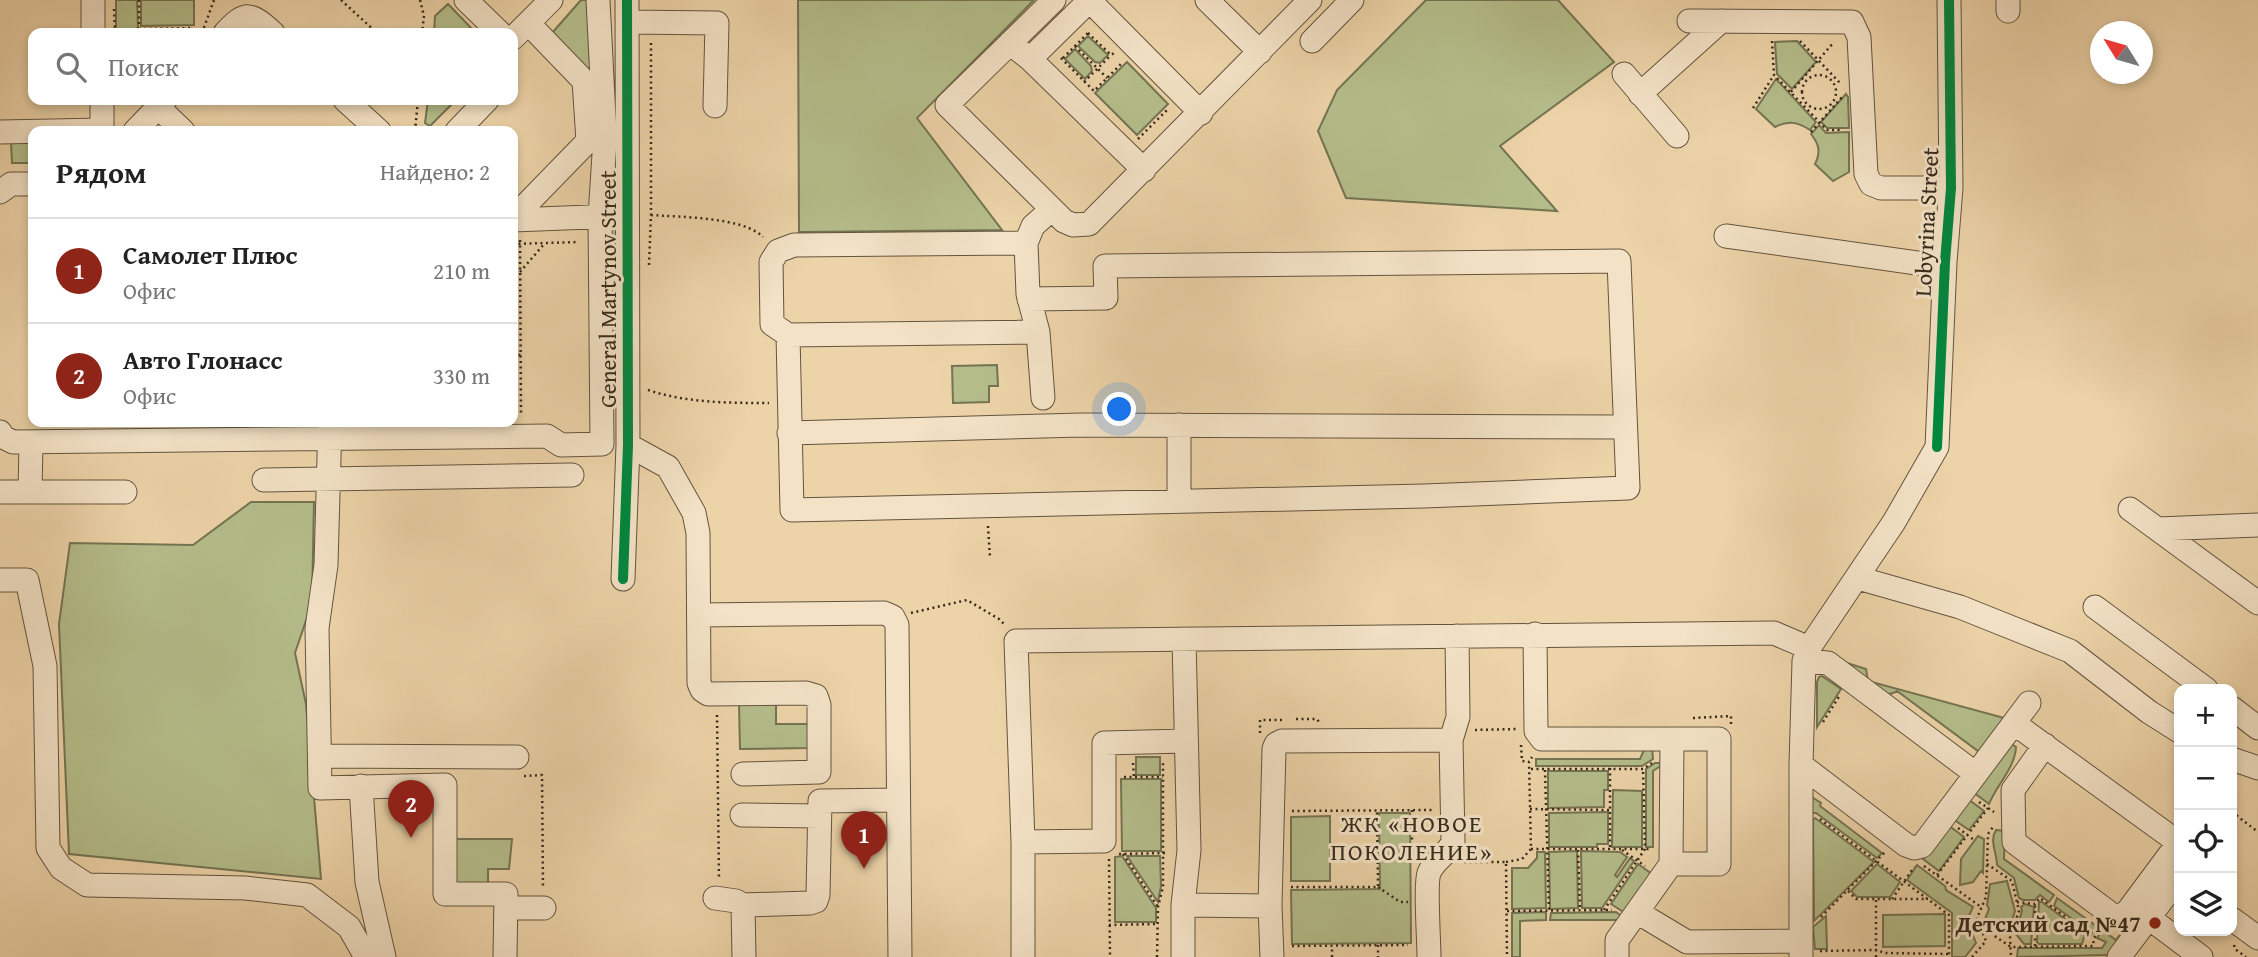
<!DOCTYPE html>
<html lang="ru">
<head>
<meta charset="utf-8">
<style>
  :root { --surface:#fff; --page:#f6f6f6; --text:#222; --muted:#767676; --line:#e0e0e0; --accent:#8f2418 }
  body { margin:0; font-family:"Gentium Book Plus",serif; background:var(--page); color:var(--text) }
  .controls { position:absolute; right:21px; bottom:21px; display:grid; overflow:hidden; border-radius:14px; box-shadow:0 4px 10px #0003 }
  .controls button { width:63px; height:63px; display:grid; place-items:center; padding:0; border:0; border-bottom:2px solid var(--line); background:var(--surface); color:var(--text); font:35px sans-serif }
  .compass { position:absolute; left:2090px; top:21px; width:63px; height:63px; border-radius:50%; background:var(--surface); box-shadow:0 4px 10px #0003; rotate:307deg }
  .you { position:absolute; left:1120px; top:410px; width:24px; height:24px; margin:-18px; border:5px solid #fff; border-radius:50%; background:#1a73e8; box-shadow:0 0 0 10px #1a73e833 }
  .badge { display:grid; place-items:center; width:46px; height:46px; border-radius:50%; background:var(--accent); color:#fff; font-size:23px; font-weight:700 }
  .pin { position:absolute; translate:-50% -58px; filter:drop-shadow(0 2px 4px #0008) }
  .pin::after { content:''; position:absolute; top:37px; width:24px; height:21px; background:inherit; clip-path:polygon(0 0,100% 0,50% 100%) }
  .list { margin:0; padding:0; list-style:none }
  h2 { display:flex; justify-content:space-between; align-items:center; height:91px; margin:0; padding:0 28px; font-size:30px }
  h2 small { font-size:23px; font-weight:400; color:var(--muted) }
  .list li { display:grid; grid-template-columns:46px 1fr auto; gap:21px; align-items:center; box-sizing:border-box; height:105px; padding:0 28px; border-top:2px solid var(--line) }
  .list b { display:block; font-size:26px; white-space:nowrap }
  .list p { margin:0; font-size:23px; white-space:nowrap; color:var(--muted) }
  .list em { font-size:23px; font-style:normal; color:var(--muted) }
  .icon { flex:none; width:38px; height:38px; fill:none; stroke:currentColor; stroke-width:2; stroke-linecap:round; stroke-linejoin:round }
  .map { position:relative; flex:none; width:2258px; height:957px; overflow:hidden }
  .search { position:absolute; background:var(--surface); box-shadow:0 4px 10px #0003; left:28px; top:28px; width:490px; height:77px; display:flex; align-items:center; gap:18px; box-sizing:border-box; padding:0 24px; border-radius:14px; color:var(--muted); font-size:26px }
  .panel { position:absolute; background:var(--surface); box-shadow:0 4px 10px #0003; left:28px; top:126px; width:490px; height:301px; border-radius:14px }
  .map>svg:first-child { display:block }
  .green { fill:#b4bd8a; stroke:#747453; stroke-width:2 }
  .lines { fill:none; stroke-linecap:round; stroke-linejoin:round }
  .minor-casing { stroke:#63543f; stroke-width:25 }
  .path { stroke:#352a1c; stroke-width:2.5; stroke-dasharray:2 3.5; stroke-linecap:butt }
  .minor { stroke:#f3e2c6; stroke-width:23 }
  .cycleway-casing { stroke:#f3e2c6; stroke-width:15 }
  .cycleway { stroke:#00873e; stroke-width:10 }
  .poi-dot { fill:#8f2418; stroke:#f3e2c6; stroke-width:2.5 }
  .labels { text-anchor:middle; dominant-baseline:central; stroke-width:6; stroke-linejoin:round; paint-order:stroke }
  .street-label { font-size:23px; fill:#352a1c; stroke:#f3e2c6 }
  .poi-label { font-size:23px; font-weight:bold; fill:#352a1c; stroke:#f3e2c6; text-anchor:end }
  .neighbourhood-label { font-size:24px; letter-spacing:2px; fill:#352a1c; stroke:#f3e2c6 }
</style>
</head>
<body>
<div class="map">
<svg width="2258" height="957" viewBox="0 0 2258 957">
  <rect width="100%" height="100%" fill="#edd3a8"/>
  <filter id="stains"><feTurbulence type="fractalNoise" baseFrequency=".00286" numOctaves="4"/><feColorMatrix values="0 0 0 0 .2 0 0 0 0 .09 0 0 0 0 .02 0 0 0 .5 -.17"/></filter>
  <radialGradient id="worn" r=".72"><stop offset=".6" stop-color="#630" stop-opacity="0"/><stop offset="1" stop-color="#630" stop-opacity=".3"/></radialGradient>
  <!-- green -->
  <path class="green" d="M 116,0 L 137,0 L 138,27 L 133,33 L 116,33 Z
    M 141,0 L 194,0 L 194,25 L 141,26 Z
    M 581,0 L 591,0 L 593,78 L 552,33 Z
    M 798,0 L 1034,0 L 917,118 L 1002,230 L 799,232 Z
    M 1426,0 L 1558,0 L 1614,62 L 1500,146 L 1557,211 L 1346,198 L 1318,131 L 1337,90 Z
    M 448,4 L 476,33 L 434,33 L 435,16 Z
    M 1088,36 L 1108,55 L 1100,63 L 1095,62 L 1078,46 Z
    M 1797,41 L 1816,62 L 1792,89 L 1777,74 L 1775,42 Z
    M 1075,49 L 1091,66 L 1092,71 L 1085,79 L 1065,59 Z
    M 1127,62 L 1168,104 L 1137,135 L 1095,93 Z
    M 1776,79 L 1816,122 L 1810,130 C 1798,122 1788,120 1775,127 L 1756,109 Z
    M 1846,94 L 1848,97 L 1849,128 L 1827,128 L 1821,122 Z
    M 428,100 L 456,100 L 430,126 L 425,123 Z
    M 1819,125 L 1826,133 L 1849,132 L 1849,172 L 1833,181 L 1815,164 C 1821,152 1819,144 1811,134 Z
    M 33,142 L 33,163 L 12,163 L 11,143 Z
    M 608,223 L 618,228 L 619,336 L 609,388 Z
    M 997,365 L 998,386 L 989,386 L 989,402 L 953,403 L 952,366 Z
    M 251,502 L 314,502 L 312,603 L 295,653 L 306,704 L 321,879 L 69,854 L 59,624 L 70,543 L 193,545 Z
    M 1847,663 L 1866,669 L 1868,681 L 2008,719 L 1982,754 L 1897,691 C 1880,703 1859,678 1845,668 Z
    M 1822,676 L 1841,689 L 1817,727 L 1817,682 L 1819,677 Z
    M 776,703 L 776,724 L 808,724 L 808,748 L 740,749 L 739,704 Z
    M 2010,743 L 2016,747 C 2015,768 1996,786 1989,804 L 1973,792 Z
    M 1652,746 L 1653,759 L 1642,766 L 1536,766 L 1536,759 L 1640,759 L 1644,750 Z
    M 1136,757 L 1160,757 L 1160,775 L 1136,775 Z
    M 1655,763 L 1665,763 L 1653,771 L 1653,847 L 1646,847 L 1646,769 Z
    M 1548,771 L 1608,771 L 1608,790 L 1604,790 L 1604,807 L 1548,808 Z
    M 1121,779 L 1161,779 L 1161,851 L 1122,851 Z
    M 1613,790 L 1642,791 L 1642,847 L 1612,847 Z
    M 1807,794 L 1821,803 L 1820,806 L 1882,853 L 1877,858 L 1816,813 L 1809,813 Z
    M 1968,799 L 1984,811 L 1969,830 L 1953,819 Z
    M 1608,812 L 1608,844 L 1597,844 L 1597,847 L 1549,847 L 1549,813 Z
    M 1379,813 L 1410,813 L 1411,943 L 1292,944 L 1291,890 L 1380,889 Z
    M 1330,816 L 1330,881 L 1291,881 L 1291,817 Z
    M 1815,818 L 1874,862 L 1814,921 L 1813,820 Z
    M 1948,825 L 1964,837 L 1939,871 L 1923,859 Z
    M 1996,830 L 2005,831 L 2004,859 L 2054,895 L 2049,902 L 2040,895 L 2035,900 L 2023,900 L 2019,898 L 2014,878 L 1997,865 C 1997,853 1989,841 1996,830 Z
    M 1978,836 L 1984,839 L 1983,873 L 1981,871 L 1973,882 L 1960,885 L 1961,859 Z
    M 455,839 L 512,839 L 509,869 L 488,869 L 488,884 L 456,884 Z
    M 1577,851 L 1578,908 L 1550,909 L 1549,852 Z
    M 1581,851 L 1620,852 L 1627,857 L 1615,875 L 1617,877 L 1630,858 L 1634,861 L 1602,908 L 1582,908 Z
    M 1537,852 L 1545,852 L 1546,908 L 1512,909 L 1512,868 L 1528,868 L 1537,858 Z
    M 1122,856 L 1156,908 L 1156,922 L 1115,922 L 1115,857 Z
    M 1127,856 L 1160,856 L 1161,886 L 1158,902 Z
    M 1638,864 L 1652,874 L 1625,913 L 1611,904 Z
    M 1877,864 L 1900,882 L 1890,897 L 1857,897 L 1851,891 Z
    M 1917,865 L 1945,886 L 1946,890 L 1973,907 L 1967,920 L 1976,943 L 1965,957 L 1952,957 L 1952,913 L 1907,880 Z
    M 2161,879 L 2164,879 L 2107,955 L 2017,957 L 2018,948 L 2102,948 L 2106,942 L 2097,938 L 2102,930 L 2116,940 Z
    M 2007,881 L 2015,911 L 2009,930 L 1999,930 L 1985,919 L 1989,909 L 1987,905 L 1990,884 Z
    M 2057,898 L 2099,928 L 2094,934 L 2054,906 Z
    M 2039,902 L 2042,902 L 2085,934 L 2082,944 L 2039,944 L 2037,942 Z
    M 2025,904 L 2034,907 L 2031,944 L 2024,944 L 2015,933 L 2022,911 L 2021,907 Z
    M 1546,912 L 1546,920 L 1520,921 L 1520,957 L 1512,957 L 1512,913 Z
    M 1616,912 L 1623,917 L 1617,920 L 1550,920 L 1551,913 Z
    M 1945,914 L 1945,946 L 1883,947 L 1883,915 Z
    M 1826,916 L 1827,949 L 1815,949 L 1813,927 Z"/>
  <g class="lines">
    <defs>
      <path id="minor" d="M 93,0 L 93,33
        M 466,0 L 500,33
        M 1054,0 L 947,105 L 1064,221 L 1073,225 L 1089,224 L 1310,0
        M 1089,0 L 1201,113
        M 1207,0 L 1260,52
        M 2008,11 L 2008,0
        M 1689,21 L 1852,22 L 1859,37 L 1866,174 L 1871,184 L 1881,188 L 1951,188
        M 628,22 L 717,23 L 715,106
        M 225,33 C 246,10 251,13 273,33
        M 513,38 L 551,0
        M 1312,41 L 1352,0
        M 1010,43 L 1030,59 L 1144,170
        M 1030,59 L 1090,0
        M 1624,74 L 1677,136
        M 1640,94 L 1721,21
        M 345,100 L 379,131
        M 158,107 L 183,131
        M 102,131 L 102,100
        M 135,131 L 165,100
        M 457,131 L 487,100
        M 0,132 L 102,130
        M 0,192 L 11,184 L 33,184
        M 513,218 L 588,141 L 584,81 L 528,23
        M 513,220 L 615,216
        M 1726,236 L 1924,264 L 1945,262
        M 1026,243 L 1028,294 L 1038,332 L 1043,398
        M 1038,332 L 788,335 L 772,324 L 771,262 L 778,251 L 794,245 L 1026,243 L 1033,226 L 1052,209
        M 788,335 L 792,510 L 1424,496 L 1628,488 L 1619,261 L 1105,266 L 1106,298 L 1029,299
        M 330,422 L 326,565 L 317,628 L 320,788 L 445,785 L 445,894 L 506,894 L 505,957
        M 0,432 L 3,437 L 13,442 L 547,436 L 561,445 L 602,444 L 600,217 L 605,138 L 598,0
        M 789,433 L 1081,425 L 1625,427
        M 628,445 L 668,467 L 694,513 L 698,533 L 699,683 L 702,690 L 708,694 L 806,693 L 816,696 L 819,705 L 819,772 L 743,774
        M 264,480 L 572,475
        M 1,492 L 125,492
        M 30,492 L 31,442
        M 1179,501 L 1179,425
        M 2130,509 L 2258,603
        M 2158,529 L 2258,525
        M 1858,578 L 1960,607 L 2070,651 L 2149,712 L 2179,731
        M 623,579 L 628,445 L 627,0
        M 0,580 L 27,580 L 45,666 L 48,848 L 61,868 L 87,885 L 245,888 L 307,895 L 349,927 L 366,957
        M 2095,607 L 2206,689
        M 700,615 L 884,613 L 893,617 L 897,625 L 900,957
        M 1535,634 L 1536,731 L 1542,739 L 1672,739 L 1671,864 L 1617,940 L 1617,957
        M 1804,661 L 1828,663 L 1976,774
        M 2232,708 L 2258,728
        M 2015,724 L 2179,843
        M 2045,745 L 2013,790 L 2014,842 L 2111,914 L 2119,916 L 2127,912 L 2179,842
        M 320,756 L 517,757
        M 2232,759 L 2258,768
        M 1801,765 L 1906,845 L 1914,848 L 1922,846 L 2029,703
        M 361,786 L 367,882 L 384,957
        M 742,815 L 819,816
        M 1023,842 L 1104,841 L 1104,743 L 1185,741
        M 1671,864 L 1719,864 L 1719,739 L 1672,739
        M 715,898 L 736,901 L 743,905
        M 1183,905 L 1270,906 L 1274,749 L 1276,744 L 1282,741 L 1451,740
        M 1270,906 L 1272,957
        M 506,908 L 544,908
        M 1637,912 L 1687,942 L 1801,941
        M 2149,918 L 2201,957
        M 2232,919 L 2258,938
        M 744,957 L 743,905 L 810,903 L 816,901 L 818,895 L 820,801 L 898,800
        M 1023,957 L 1023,842 L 1016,641 L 1774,633 L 1809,648
        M 1183,957 L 1183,905 L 1189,850 L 1184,639
        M 1429,957 C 1429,941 1425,884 1429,873 C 1434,860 1447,855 1453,842 L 1451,740 L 1458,717 L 1457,636
        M 1801,957 L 1801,765 L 1804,661 L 1809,648 L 1894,522 L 1937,447 L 1945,262 L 1951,188 L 1949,0
        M 2119,957 L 2178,879"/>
    </defs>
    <!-- minor casing -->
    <use href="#minor" class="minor-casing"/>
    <!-- path -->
    <path class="path" d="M 139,0 L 139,29
      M 341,0 L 377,33
      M 420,0 L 424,16 L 422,33
      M 114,9 L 115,33
      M 135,33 L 138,29 L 193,28 L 188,33
      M 202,33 L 214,0
      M 1088,33 L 1111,55 L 1114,53
      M 1772,41 L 1774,75 L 1827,130 L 1843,130
      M 1800,41 L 1841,84
      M 1075,46 L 1107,78
      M 1061,58 L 1094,91 L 1123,62
      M 1063,58 L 1088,33
      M1802 92a17 17 0 1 1 34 0a17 17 0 1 1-34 0Z
      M 1084,82 L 1111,55
      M 1791,92 L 1834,42
      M 1753,108 L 1774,75
      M 415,131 L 418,100
      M 1811,132 L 1843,96
      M 1138,139 L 1168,109
      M 651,215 C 679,217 744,217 763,237
      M 520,240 L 521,415
      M 513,244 L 579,242
      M 649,265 L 651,215 L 651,41
      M 520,272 L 545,243
      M 513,355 L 521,355
      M 648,390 C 687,403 728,403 769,403
      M 988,526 L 990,558
      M 911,613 L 967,600 L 999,619 L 1004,624
      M 717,715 L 719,880
      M 1693,718 L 1731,716 L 1731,724
      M 1296,719 L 1317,719 L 1319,722
      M 1823,722 L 1840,695
      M 1475,730 L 1517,729
      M 1260,733 L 1260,720 L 1282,720
      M 1521,745 L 1522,761 L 1529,762
      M 1133,763 L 1134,777
      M 1610,768 L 1610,849
      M 1531,769 L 1643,769 L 1652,763
      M 1545,770 L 1549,910
      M 524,776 L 542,775 L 543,887
      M 1124,777 L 1163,777
      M 1979,802 L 1994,812
      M 1530,809 L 1610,810
      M 1412,810 L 1412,859
      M 1292,811 L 1432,810
      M 2232,812 L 2258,832
      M 1820,819 L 1949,915 L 1949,957
      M 1958,828 L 1974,840
      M 1531,849 L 1651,849
      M 1578,850 L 1580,910
      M 1622,850 L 1645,866
      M 1119,854 L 1168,853
      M 1123,854 L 1158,907
      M 1109,859 L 1110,957
      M 1464,862 L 1506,862 L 1507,957
      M 1506,862 L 1522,859 L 1531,849 L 1529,762 L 1532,757
      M 1987,864 L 2012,881 L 2019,911 L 2010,936 L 2011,957
      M 1924,866 L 1981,907
      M 1937,875 L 1988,808
      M 1291,887 L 1378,887 L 1377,810
      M 1378,887 L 1400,902 L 1408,902
      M 1848,891 L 1856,899 L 1928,899
      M 1892,899 L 1914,867
      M 2017,902 L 2035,904 L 2040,898 L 2094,938
      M 1604,910 L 1645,849 L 1643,769
      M 1507,911 L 1612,910
      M 1821,917 L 1885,852
      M 1109,925 L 1158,924
      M 1981,927 L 2011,947 L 2093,946 L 2094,938 L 2100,930
      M 1378,945 L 1378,957
      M 2234,945 L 2235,949 L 2246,957
      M 1292,946 L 1408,945
      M 2035,946 L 2035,904
      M 1820,951 L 1876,950 L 1885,953 L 1949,954
      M 1157,957 L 1158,907 L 1163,887 L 1163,762
      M 1332,957 L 1332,946
      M 1876,957 L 1876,899
      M 1972,957 L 1986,941 L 1977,918 L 1986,897 L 1988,834 L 1993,827"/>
    <!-- minor -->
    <use href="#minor" class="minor"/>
    <defs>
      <path id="cycleway" d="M 1937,447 L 1945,262 L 1951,188 L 1949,0
        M 623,579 L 628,445 L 627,0"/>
    </defs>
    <!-- cycleway casing -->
    <use href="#cycleway" class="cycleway-casing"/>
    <!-- cycleway -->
    <use href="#cycleway" class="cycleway"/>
  </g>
  <!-- markers -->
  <circle class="poi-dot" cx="2155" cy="923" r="7"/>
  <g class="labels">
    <!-- street labels -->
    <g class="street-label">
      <text transform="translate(1926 222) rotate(-87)">Lobyrina Street</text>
      <text transform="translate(607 289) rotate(-90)">General Martynov Street</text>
    </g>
    <!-- poi labels -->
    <g class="poi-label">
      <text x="2141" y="923">Детский сад №47</text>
    </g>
    <!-- neighbourhood labels -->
    <g class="neighbourhood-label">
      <text x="1412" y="823">ЖК «НОВОЕ<tspan x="1412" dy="28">ПОКОЛЕНИЕ»</tspan></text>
    </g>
  </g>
  <rect width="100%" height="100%" filter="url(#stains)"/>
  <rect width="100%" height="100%" fill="url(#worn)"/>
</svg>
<div class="controls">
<button>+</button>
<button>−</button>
<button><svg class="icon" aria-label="locate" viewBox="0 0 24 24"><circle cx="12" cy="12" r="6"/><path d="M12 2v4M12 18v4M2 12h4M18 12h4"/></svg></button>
<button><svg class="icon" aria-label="layers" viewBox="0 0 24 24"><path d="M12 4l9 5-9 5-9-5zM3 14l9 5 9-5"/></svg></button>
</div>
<svg class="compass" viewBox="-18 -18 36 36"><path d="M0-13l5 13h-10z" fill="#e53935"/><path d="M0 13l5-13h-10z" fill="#767676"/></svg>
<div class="you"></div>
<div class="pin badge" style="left:864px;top:869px">1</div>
<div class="pin badge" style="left:411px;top:838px">2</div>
<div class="search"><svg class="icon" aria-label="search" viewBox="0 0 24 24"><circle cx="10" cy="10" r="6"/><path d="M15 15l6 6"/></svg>Поиск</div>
<section class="panel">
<h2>Рядом<small>Найдено: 2</small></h2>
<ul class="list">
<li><span class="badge">1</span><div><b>Самолет Плюс</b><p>Офис</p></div><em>210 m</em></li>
<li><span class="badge">2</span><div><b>Авто Глонасс</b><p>Офис</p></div><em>330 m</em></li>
</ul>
</section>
</div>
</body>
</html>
